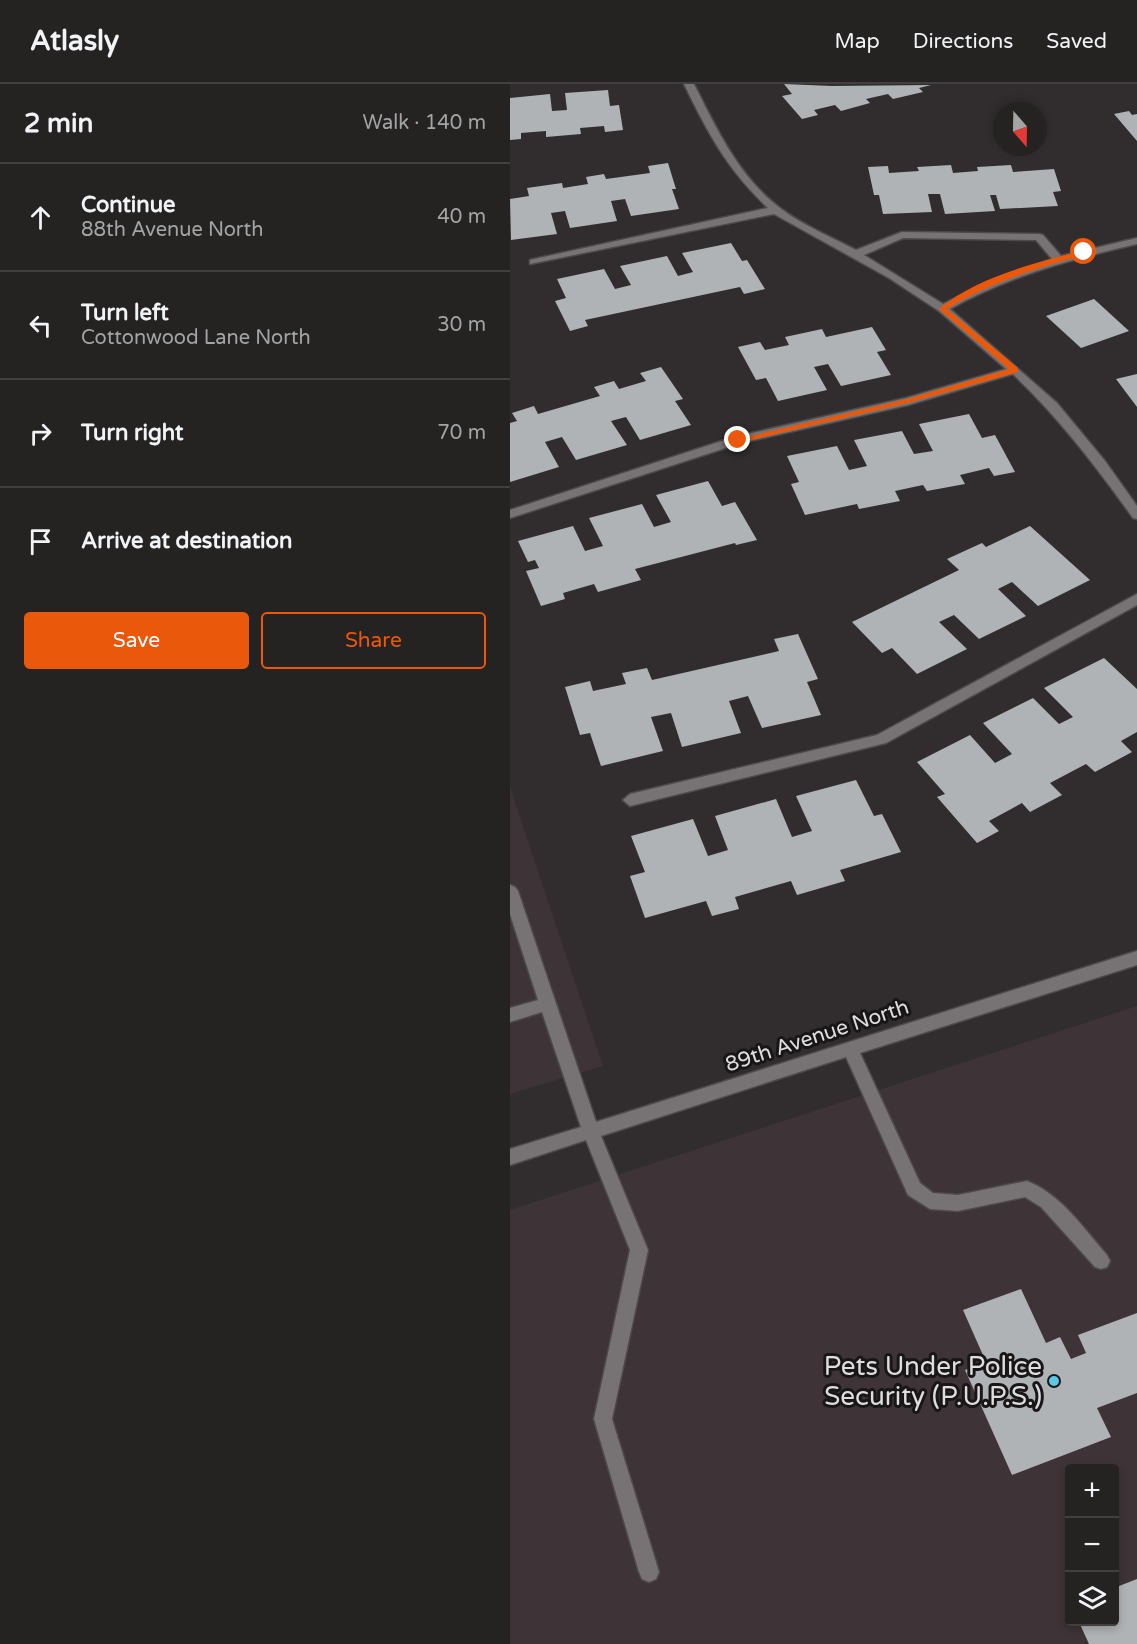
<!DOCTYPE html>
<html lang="en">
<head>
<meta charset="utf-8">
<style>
  :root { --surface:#252222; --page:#2d2a2a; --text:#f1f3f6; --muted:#a3a4a5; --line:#423f40; --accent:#ea580c }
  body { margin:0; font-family:"Varela Round",sans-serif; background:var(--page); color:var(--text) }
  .controls { position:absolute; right:18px; bottom:18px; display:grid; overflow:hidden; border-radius:6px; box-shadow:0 3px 9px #0003 }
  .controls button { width:54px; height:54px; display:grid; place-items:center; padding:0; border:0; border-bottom:2px solid var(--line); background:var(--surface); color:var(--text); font:30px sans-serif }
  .compass { position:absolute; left:483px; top:18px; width:54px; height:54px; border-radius:50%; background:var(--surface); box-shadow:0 3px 9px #0003; rotate:160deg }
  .stop { position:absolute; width:18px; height:18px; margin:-14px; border:4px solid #ea580c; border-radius:50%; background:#fff }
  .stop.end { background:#ea580c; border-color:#fff; box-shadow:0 2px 6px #0008 }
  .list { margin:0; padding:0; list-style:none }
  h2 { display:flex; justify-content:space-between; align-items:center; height:78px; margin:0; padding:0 24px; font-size:26px }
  h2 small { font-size:20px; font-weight:400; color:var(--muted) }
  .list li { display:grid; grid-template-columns:39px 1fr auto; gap:18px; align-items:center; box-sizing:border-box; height:108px; padding:0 24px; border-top:2px solid var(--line) }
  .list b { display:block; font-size:22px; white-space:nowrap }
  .list p { margin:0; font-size:20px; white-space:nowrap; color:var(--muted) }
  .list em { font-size:20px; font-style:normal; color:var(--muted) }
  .actions { display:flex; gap:12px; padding:18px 24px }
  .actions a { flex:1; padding:14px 0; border:2px solid var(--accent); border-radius:6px; text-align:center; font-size:21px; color:var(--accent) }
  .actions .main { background:var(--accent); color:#fff }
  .icon { flex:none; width:33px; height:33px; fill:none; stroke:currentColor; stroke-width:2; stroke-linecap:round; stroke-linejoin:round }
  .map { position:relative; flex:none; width:627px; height:1560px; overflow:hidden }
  header { display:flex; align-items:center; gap:36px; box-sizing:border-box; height:84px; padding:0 30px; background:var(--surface); border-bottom:2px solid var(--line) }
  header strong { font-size:28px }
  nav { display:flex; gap:33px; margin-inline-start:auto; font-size:21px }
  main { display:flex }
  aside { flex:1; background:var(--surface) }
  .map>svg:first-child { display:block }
  .built { fill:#3e3336; fill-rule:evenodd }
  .building { fill:#afb3b5 }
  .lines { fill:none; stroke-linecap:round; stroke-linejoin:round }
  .minor-casing { stroke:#4d4a4a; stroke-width:3 }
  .minor { fill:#777374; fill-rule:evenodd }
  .route { fill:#ea580c }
  .poi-dot { fill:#5bc8e7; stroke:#181616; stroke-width:2 }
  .labels { text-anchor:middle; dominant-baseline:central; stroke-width:6; stroke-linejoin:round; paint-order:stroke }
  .street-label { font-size:21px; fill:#e0ddde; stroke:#181616 }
  .near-poi-label { font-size:26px; fill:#e0ddde; stroke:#181616; text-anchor:end }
</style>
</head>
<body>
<header>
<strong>Atlasly</strong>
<nav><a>Map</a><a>Directions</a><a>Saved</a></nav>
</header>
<main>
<aside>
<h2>2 min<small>Walk · 140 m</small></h2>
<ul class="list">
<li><svg class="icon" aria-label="ahead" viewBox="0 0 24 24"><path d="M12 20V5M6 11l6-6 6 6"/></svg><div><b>Continue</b><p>88th Avenue North</p></div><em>40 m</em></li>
<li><svg class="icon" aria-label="left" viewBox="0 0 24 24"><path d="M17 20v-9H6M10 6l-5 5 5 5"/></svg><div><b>Turn left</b><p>Cottonwood Lane North</p></div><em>30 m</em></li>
<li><svg class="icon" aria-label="right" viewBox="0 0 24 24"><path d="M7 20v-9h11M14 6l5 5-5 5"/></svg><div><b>Turn right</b></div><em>70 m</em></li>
<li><svg class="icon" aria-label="arrive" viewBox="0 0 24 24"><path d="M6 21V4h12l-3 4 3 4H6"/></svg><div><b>Arrive at destination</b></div></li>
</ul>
<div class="actions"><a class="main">Save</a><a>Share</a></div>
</aside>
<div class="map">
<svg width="627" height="1560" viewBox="0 0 627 1560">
  <rect width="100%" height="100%" fill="#312d2e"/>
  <!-- built -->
  <path class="built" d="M 0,703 L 93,982 L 0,1010 Z
    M 627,922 L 627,1560 L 0,1560 L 0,1126 ZM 560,1384 L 604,1384 L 604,1538 L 560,1538 Z"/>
  <!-- building -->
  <path class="building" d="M 274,0 L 322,2 L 421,1 L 409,4 L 413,8 L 383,15 L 378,10 L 356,15 L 360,19 L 331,27 L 325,21 L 304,26 L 308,31 L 292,35 L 272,12 L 282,10 Z
    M 98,6 L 100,22 L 109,21 L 113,46 L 95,48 L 94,42 L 70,44 L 71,50 L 36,53 L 36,47 L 11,49 L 11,55 L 0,56 L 0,14 L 40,10 L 42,27 L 57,26 L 55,9 Z
    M 619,27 L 622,31 L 627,30 L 627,57 L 604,30 Z
    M 158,79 L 166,105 L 162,105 L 169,125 L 121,132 L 115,115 L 101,117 L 107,137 L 60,144 L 55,127 L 41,129 L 47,150 L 1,156 L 0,115 L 19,112 L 17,104 L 52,99 L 53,104 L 78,100 L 76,93 L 94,90 L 96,95 L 140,89 L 138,82 Z
    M 441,81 L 443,89 L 468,87 L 467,83 L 501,81 L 503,88 L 544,85 L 551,107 L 543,108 L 548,122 L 490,125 L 486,111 L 480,111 L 485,127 L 435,130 L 430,110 L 418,110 L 422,128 L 373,130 L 369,111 L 364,111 L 358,83 L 378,82 L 379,89 L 409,87 L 407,83 Z
    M 221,159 L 232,177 L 237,176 L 255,205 L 234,210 L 230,203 L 75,236 L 78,242 L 60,247 L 45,217 L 56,214 L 47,195 L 94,185 L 105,205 L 121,201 L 110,182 L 157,172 L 168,192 L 183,188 L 172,169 Z
    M 584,215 L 619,247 L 571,264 L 536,232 Z
    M 362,243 L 376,266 L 367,268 L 381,291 L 331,302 L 318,280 L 304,283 L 317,306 L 268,317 L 256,294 L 246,296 L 228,263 L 250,258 L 255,266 L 279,261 L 275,253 L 312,245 L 316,253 Z
    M 151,283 L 173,315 L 165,317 L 181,341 L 130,356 L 116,333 L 101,337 L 117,361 L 66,376 L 52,353 L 35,358 L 49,383 L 0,398 L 0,339 L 7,337 L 2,329 L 24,322 L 28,330 L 90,312 L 84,303 L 104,297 L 109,305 L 136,297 L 130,289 Z
    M 627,290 L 627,323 L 606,295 Z
    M 459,330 L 472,354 L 485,351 L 505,388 L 484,392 L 479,384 L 450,391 L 455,400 L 417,407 L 413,401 L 385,407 L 390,417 L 349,425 L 347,420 L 295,431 L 281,400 L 289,398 L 277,372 L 327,362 L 339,386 L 357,382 L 344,356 L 392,347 L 404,370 L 423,367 L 409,340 Z
    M 198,397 L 212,422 L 225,418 L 247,456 L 226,461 L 225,459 L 125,485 L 131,496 L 88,508 L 84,500 L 53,509 L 55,515 L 31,522 L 16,487 L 29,484 L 25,476 L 18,478 L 8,457 L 63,442 L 75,467 L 93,462 L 79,434 L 132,420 L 144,443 L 161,438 L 146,411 Z
    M 520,442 L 580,496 L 528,522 L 502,498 L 488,505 L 516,532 L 469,555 L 444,531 L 429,538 L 457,565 L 407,590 L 382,564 L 372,569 L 342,538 L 449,486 L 437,475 L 472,459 L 476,463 Z
    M 288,550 L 308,595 L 297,598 L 311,631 L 252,644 L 238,612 L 219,617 L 231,649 L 172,663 L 161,629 L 141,633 L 153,667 L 91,682 L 80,649 L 70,651 L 55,603 L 80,597 L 83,607 L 116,600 L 112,589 L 137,584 L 142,596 L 269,567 L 264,555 Z
    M 594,574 L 627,605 L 627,648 L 611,657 L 622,668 L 585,688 L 576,680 L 540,699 L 552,711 L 520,728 L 512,719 L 479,737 L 489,747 L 467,759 L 427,713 L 435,710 L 407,678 L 460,651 L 485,679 L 502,670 L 473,639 L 523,614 L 549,640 L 563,633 L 534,604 Z
    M 346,696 L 364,732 L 372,730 L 391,768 L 330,786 L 335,797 L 287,811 L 281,797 L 225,813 L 229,825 L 202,832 L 196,817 L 135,834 L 120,792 L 135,788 L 121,752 L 183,735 L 198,772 L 218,766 L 205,732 L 266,715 L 282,753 L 302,747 L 286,712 Z
    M 511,1205 L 536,1259 L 550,1253 L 561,1275 L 576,1269 L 568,1251 L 627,1229 L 627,1309 L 587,1324 L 601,1353 L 502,1391 L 455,1286 L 476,1278 L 453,1226 Z
    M 627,1495 L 627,1560 L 579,1560 L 569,1538 L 604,1538 L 604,1504 Z"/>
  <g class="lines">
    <defs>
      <path id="minor" d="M 174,0 L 184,0 C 206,44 229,93 270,124 C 292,141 321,153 346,166 L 392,148 L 529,150 L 533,151 L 551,172 L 627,154 L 627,160 C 562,175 499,192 440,225 L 547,319 L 595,377 L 627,422 L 627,435 L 623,434 C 586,382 549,334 503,290 L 398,321 L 231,359 L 0,434 L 0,426 L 224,353 L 396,314 L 496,285 L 429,227 L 379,194 L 264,130 L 20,180 L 20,176 L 24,175 L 258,124 C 217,85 199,51 174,0 ZM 393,154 L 526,156 L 542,175 L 475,199 L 433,220 L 354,171 Z
        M 627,510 L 627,521 L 376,659 L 120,722 L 113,716 L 120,710 L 367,651 Z
        M 0,801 L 5,803 L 8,807 L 86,1038 L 627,867 L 627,881 L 350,969 L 410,1099 L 423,1109 L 448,1111 L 517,1097 C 551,1110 574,1145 597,1171 L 600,1177 L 597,1183 L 591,1185 L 585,1183 L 531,1123 L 515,1113 L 448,1127 L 420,1125 L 398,1111 L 336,973 L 91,1052 L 138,1166 L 102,1335 L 149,1488 L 146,1495 L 139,1498 L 132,1495 L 129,1488 L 84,1335 L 120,1166 L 76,1056 L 0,1081 L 0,1065 L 71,1043 L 32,928 L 0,938 L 0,924 L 28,916 L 0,830 Z"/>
    </defs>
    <!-- minor casing -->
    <use href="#minor" class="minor-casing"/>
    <!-- minor -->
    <use href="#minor" class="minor"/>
  </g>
  <!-- route -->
  <path class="route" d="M 574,166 L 577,170 C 527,184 482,198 437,225 L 508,284 L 508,288 L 398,319 L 228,359 L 224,356 L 397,315 L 499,285 L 429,225 C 468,192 526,179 574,166 Z"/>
  <!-- markers -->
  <circle class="poi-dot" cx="544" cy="1297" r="6"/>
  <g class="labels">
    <!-- street labels -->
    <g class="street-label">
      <text transform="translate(307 952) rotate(-18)">89th Avenue North</text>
    </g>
    <!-- near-poi labels -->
    <g class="near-poi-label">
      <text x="532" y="1282">Pets Under Police<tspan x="532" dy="30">Security (P.U.P.S.)</tspan></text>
    </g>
  </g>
</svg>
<div class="controls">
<button>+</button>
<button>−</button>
<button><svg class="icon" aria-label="layers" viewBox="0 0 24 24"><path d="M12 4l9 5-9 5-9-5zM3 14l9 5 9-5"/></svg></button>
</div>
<svg class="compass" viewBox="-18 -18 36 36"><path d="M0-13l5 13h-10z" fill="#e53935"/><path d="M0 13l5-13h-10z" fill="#a3a4a5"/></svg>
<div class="stop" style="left:574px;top:168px"></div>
<div class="stop end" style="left:228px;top:356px"></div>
</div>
</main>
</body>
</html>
